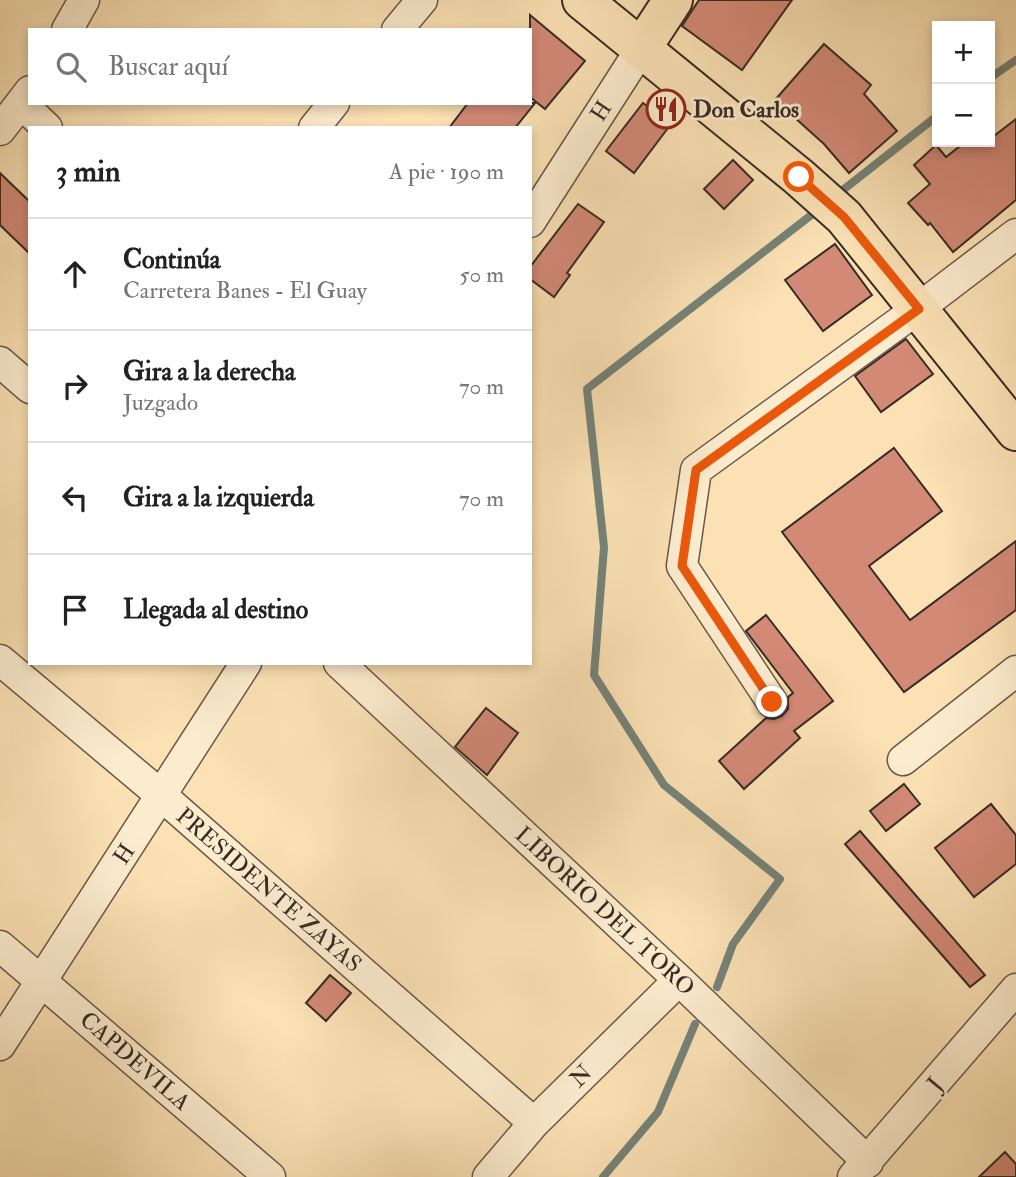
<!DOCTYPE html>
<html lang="es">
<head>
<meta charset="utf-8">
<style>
  :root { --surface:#fff; --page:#f2f2f2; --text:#222; --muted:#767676; --line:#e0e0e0 }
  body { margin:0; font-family:"IM FELL Double Pica",serif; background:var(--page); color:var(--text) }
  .controls { position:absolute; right:21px; top:21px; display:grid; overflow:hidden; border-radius:0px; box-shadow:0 4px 10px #0003 }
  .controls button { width:63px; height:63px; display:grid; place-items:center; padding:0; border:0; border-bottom:2px solid var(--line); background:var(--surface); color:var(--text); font:35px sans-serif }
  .stop { position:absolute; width:21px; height:21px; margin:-16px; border:5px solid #ea580c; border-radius:50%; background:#fff }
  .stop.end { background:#ea580c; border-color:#fff; box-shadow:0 2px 7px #0008 }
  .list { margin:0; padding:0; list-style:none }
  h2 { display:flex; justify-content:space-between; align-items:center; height:91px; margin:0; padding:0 28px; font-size:30px }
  h2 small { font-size:23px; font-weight:400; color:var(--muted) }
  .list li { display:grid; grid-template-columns:46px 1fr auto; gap:21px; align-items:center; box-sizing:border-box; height:112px; padding:0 28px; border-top:2px solid var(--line) }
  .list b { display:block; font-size:26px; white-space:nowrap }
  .list p { margin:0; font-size:23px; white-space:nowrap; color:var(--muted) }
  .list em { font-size:23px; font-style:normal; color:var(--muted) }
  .icon { flex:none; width:38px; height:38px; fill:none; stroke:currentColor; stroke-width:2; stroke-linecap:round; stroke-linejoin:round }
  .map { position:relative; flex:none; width:1016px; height:1177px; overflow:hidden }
  .search { position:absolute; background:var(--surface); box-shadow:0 4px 10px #0003; left:28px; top:28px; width:504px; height:77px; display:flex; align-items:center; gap:18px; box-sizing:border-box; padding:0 24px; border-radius:0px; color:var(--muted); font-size:26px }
  .panel { position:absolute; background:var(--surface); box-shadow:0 4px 10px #0003; left:28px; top:126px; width:504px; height:539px; border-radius:0px }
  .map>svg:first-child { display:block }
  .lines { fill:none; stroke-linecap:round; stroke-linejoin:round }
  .stream { stroke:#758379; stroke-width:8 }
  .building { fill:#d28976; stroke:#372b25; stroke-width:2 }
  .minor-casing { stroke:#685849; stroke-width:33 }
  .major-casing { stroke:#372b25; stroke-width:42 }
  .minor { stroke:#fcecce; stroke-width:30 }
  .major { stroke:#fbe1b4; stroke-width:38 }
  .route { stroke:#ea580c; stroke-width:9 }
  .labels { text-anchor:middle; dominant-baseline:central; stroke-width:6; stroke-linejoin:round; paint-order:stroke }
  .poi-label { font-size:23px; font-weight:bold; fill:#372b25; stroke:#fcecce; text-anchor:start }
  .street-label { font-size:23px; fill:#372b25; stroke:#fcecce }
</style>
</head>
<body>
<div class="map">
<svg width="1016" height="1177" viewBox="0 0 1016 1177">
  <rect width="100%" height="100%" fill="#fbe1b4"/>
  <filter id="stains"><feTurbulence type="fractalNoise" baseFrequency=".00286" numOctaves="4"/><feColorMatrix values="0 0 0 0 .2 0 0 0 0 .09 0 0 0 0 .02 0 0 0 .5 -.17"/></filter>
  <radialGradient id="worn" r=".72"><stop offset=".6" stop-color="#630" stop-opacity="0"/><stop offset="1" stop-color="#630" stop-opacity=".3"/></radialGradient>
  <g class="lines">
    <!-- stream -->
    <path class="stream" d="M 990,78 L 1016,60
      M 834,197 L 937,116
      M 717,987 L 733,944 L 780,879 L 664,785 L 594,675 L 604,547 L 587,389 L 819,209
      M 603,1177 L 658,1112 L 695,1024"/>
  </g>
  <!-- building -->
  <path class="building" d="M 699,0 L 792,0 L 742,70 L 682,26 Z
    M 530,15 L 585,61 L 545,109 L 530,97 Z
    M 824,44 L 871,85 L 864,94 L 897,131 L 849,173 L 824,144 L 775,100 Z
    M 468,103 L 535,103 L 515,128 L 449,128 Z
    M 643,103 L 671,124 L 634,173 L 606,151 Z
    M 1016,119 L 1016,200 L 953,252 L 930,223 L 928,225 L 908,203 L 930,184 L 914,165 L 936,145 L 946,157 L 965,142 L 990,142 L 990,139 Z
    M 733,160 L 753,180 L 724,209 L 704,189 Z
    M 0,173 L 30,202 L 30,254 L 0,225 Z
    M 578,204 L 604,222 L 567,273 L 570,275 L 554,297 L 530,279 L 530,267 Z
    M 835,244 L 872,295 L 823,331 L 785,280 Z
    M 906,339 L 933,374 L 881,412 L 855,376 Z
    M 894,448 L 942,511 L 869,566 L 910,620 L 1016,541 L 1016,610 L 904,692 L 782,532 Z
    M 766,615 L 833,701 L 794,731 L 800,738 L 744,789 L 719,761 L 766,718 L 774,719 L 782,716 L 788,709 L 788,697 L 793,693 L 746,631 Z
    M 486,708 L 518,733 L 487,775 L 455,747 Z
    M 904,784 L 920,804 L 886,831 L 870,811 Z
    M 991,804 L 1016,835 L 1016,864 L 974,897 L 935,848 Z
    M 860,831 L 985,975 L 970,987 L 845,844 Z
    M 330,975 L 351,993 L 326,1021 L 306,1003 Z
    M 1005,1152 L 1016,1164 L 1016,1177 L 979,1177 Z"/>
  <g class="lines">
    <defs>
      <path id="minor" d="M 67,30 L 84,0
        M 397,30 L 422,0
        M 22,104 L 47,128
        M 314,128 L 334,103
        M 0,130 L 30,91
        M 530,222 L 641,49
        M 0,362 L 30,388
        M 0,660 L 162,796 L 534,1123
        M 339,663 L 679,980 L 868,1162
        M 772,702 L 682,566 L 696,470 L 919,308 L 1016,234
        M 903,760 L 1016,671
        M 0,946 L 270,1177
        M 0,1045 L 246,663
        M 488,1177 L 534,1123 L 679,980
        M 853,1177 L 1016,989"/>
      <path id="major" d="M 582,0 L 799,177 L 844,217 L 1016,431
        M 641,49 L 673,0"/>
    </defs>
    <!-- minor casing -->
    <use href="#minor" class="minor-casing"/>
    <!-- major casing -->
    <use href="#major" class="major-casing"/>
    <!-- minor -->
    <use href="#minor" class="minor"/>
    <!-- major -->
    <use href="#major" class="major"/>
  </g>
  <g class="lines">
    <!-- route -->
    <path class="route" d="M 772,702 L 682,566 L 696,470 L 919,309 L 844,217 L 799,177"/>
  </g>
  <!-- icons -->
  <defs>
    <symbol id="restaurant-ring" viewBox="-11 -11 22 22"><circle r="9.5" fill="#fcecce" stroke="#8f2418" stroke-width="1.5"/><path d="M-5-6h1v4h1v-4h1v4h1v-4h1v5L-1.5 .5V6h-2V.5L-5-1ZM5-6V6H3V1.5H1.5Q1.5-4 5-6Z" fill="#8f2418"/></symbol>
  </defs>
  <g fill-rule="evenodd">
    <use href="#restaurant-ring" x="644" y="87" width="44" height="44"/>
  </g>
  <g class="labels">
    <!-- poi labels -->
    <g class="poi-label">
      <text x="693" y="109">Don Carlos</text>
    </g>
    <!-- street labels -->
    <g class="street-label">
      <text transform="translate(601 111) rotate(-57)">H</text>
      <text transform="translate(124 854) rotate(-56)">H</text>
      <text transform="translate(269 890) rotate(41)">PRESIDENTE ZAYAS</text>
      <text transform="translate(605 911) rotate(43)">LIBORIO DEL TORO</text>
      <text transform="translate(135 1061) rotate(41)">CAPDEVILA</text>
      <text transform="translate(581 1076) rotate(-45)">N</text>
      <text transform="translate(935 1084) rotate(-50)">J</text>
    </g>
  </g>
  <rect width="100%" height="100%" filter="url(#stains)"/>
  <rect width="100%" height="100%" fill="url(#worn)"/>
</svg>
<div class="controls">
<button>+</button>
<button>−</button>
</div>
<div class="stop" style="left:799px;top:177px"></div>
<div class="stop end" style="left:772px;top:702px"></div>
<div class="search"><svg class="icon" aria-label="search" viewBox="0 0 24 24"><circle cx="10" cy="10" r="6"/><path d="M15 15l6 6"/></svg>Buscar aquí</div>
<section class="panel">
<h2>3 min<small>A pie · 190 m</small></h2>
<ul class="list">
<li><svg class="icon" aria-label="ahead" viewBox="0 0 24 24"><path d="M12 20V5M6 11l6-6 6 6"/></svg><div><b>Continúa</b><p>Carretera Banes - El Guay</p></div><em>50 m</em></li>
<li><svg class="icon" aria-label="right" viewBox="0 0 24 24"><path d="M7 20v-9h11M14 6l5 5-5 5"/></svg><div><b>Gira a la derecha</b><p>Juzgado</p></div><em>70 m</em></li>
<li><svg class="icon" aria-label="left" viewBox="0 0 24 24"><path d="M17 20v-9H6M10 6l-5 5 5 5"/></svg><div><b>Gira a la izquierda</b></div><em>70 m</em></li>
<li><svg class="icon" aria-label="arrive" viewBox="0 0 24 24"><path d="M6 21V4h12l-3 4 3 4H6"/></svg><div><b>Llegada al destino</b></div></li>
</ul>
</section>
</div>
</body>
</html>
